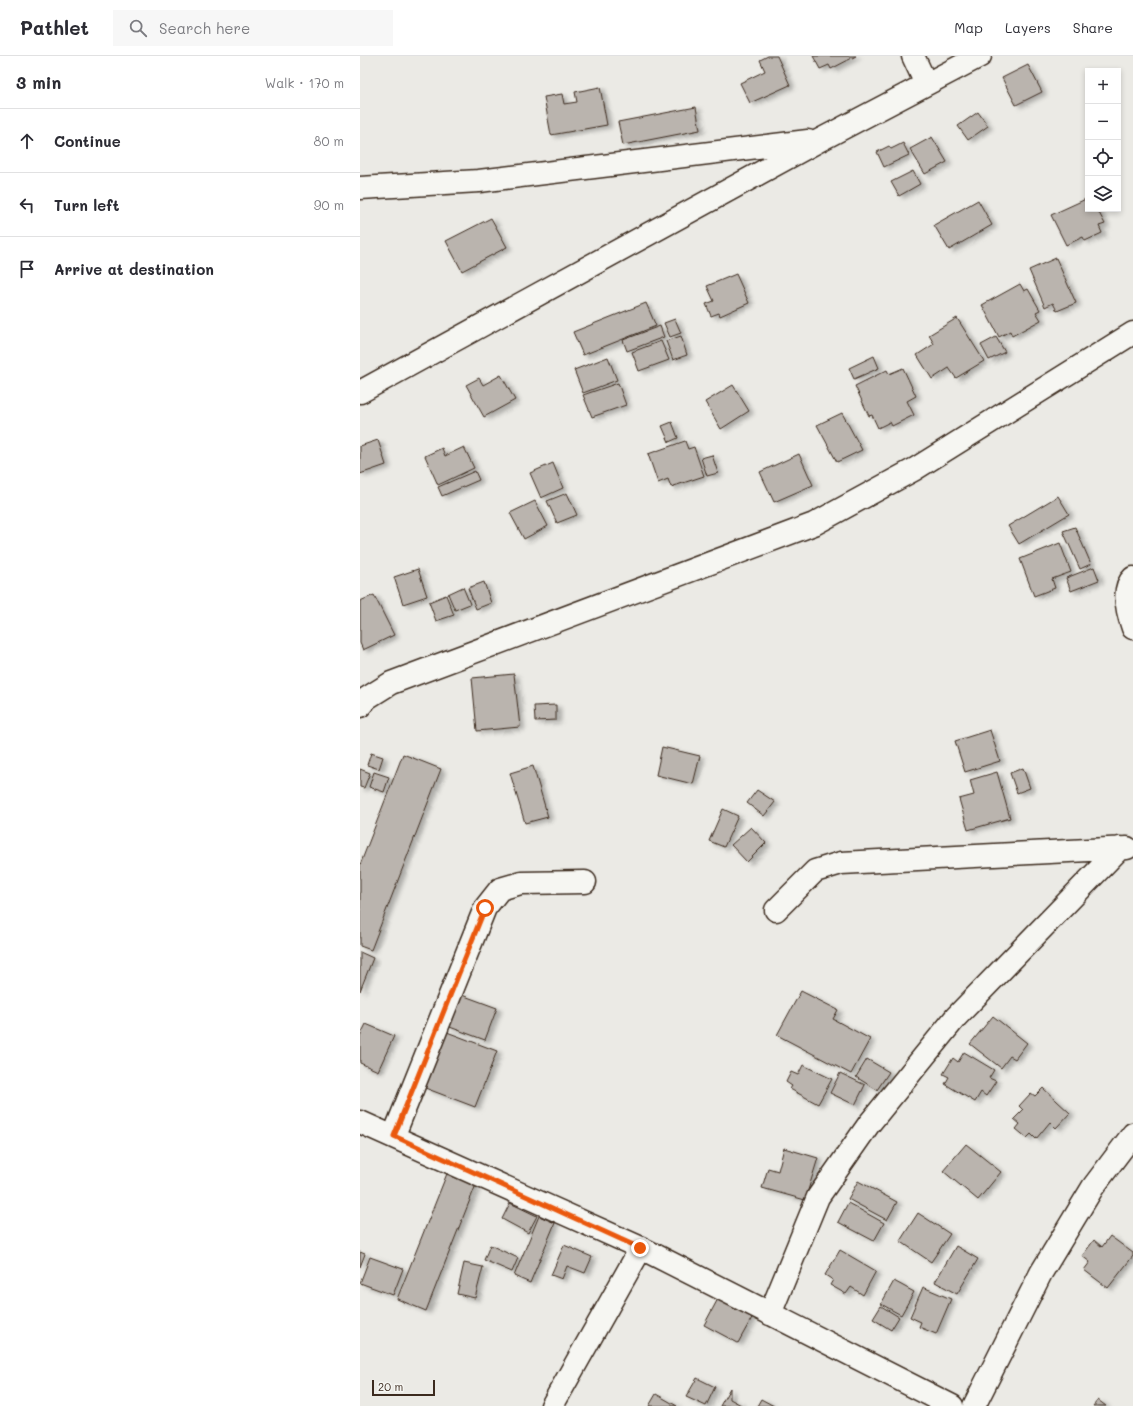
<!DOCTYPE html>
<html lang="en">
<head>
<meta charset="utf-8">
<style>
  :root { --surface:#fff; --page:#f7f7f7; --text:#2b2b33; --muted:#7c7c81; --line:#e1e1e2 }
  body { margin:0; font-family:Mali,sans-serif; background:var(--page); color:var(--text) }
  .controls { position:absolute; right:12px; top:12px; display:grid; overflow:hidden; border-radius:0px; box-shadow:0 2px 6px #0003 }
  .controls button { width:36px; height:36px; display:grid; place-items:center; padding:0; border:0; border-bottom:1px solid var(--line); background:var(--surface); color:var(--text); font:20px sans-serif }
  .scale { position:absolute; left:12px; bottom:10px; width:63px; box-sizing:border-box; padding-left:4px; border:2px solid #3b2a1e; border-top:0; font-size:11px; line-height:14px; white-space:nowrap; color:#3b2a1e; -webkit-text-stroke:3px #f6f6f2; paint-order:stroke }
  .stop { position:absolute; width:12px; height:12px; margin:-9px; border:3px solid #ea580c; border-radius:50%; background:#fff }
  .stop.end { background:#ea580c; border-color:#fff; box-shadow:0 1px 4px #0008 }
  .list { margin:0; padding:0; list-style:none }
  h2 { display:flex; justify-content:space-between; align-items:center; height:52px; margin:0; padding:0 16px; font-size:17px }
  h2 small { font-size:13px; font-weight:400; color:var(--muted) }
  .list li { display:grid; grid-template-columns:26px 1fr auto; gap:12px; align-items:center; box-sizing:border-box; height:64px; padding:0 16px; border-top:1px solid var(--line) }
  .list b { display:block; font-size:15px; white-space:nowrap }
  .list em { font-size:13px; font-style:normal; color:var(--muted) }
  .icon { flex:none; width:22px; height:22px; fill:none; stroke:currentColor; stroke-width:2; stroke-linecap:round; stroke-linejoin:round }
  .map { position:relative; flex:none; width:773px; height:1350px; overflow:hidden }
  header { display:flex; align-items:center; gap:24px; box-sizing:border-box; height:56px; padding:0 20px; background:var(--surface); border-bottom:1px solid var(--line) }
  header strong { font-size:19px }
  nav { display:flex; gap:22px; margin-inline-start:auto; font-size:14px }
  .search { width:280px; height:36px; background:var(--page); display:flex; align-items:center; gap:10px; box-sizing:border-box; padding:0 14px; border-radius:0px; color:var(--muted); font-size:15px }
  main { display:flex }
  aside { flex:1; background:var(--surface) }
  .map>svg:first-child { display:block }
  .building { fill:#bab4ae; stroke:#3b2a1e; filter:url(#shadow) }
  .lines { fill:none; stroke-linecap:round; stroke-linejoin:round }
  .minor-casing { stroke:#3b2a1e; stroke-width:25 }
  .minor { stroke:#f6f6f2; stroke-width:22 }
  .route { stroke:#ea580c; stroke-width:5 }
</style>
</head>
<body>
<header>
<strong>Pathlet</strong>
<div class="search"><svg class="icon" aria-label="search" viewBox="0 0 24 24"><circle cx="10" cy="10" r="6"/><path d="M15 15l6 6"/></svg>Search here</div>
<nav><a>Map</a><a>Layers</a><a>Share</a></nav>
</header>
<main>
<aside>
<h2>3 min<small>Walk · 170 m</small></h2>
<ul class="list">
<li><svg class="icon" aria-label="ahead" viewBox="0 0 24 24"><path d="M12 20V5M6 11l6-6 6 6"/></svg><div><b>Continue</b></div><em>80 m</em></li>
<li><svg class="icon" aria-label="left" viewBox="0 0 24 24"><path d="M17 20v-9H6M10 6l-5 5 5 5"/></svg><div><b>Turn left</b></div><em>90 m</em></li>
<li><svg class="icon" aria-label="arrive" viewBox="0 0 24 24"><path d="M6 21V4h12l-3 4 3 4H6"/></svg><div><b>Arrive at destination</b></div></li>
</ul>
</aside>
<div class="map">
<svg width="773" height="1350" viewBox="0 0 773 1350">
  <defs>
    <filter id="shadow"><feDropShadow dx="4.5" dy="2.5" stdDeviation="2" flood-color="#0004"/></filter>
  </defs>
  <rect width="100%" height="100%" fill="#ebeae5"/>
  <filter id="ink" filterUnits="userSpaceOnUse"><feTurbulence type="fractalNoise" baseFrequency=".025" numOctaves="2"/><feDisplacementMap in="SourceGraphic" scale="8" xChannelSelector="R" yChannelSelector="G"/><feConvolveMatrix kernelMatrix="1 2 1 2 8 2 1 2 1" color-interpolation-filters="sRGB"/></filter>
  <g filter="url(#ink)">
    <!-- building -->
    <path class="building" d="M 408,0 L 417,0 L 430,29 L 390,47 L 380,27 L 405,15 L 400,4 Z
      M 453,0 L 496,0 L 471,13 L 469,9 L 460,13 Z
      M 668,9 L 682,36 L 656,49 L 642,22 Z
      M 240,31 L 247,69 L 191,79 L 184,41 L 202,38 L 204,48 L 217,46 L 215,36 Z
      M 336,51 L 340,74 L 263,89 L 258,66 Z
      M 618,56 L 628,70 L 608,84 L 598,70 Z
      M 572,81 L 587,106 L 565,118 L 550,93 Z
      M 543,87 L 549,99 L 524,111 L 517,96 L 529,90 L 531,93 Z
      M 553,115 L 560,128 L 539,140 L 531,126 Z
      M 728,142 L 728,153 L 737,153 L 745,168 L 739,170 L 742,177 L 725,185 L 723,181 L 706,189 L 691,159 Z
      M 618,144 L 632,169 L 589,194 L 574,169 Z
      M 131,162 L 147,191 L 102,215 L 86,185 Z
      M 696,202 L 716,247 L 697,255 L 693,247 L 685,251 L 669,214 Z
      M 376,218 L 389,247 L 360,260 L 359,257 L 351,260 L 346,248 L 354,245 L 347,230 Z
      M 660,228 L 664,235 L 668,233 L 680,254 L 676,256 L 681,264 L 652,280 L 650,275 L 639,281 L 622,249 Z
      M 286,247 L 296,270 L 223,299 L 213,276 Z
      M 597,262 L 624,305 L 596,322 L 589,312 L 572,323 L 557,299 L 574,288 L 569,279 Z
      M 315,263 L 321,277 L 310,281 L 304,267 Z
      M 300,270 L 304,281 L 267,295 L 263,284 Z
      M 321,280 L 327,299 L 313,304 L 306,285 Z
      M 636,281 L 645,296 L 629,304 L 621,289 Z
      M 301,285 L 309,304 L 279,315 L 272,296 Z
      M 514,300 L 519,312 L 494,323 L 489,312 Z
      M 248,301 L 257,324 L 223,337 L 214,314 Z
      M 543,312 L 556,340 L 547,345 L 554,359 L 532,370 L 530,366 L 518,372 L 512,359 L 509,360 L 495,330 L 527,314 L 529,318 Z
      M 141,319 L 155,344 L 124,361 L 106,329 L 119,322 L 123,329 Z
      M 258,327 L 266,349 L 232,361 L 223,339 Z
      M 373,329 L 389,355 L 361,373 L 345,346 Z
      M 482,357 L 502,394 L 477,406 L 457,369 Z
      M 312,366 L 318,382 L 309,386 L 302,370 Z
      M 18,384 L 26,409 L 0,418 L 0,390 Z
      M 325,385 L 328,393 L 334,391 L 344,420 L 311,431 L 308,423 L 298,427 L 288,398 Z
      M 104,391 L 114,412 L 78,429 L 65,400 L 82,392 L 85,400 Z
      M 439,398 L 453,429 L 414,446 L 400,416 Z
      M 352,399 L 358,417 L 347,420 L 341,402 Z
      M 193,407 L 203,432 L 181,442 L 170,417 Z
      M 115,415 L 119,424 L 82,440 L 78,431 Z
      M 207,437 L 217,459 L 197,467 L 187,445 Z
      M 698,440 L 709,458 L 659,488 L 648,470 Z
      M 175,445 L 188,470 L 164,483 L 150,457 Z
      M 715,471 L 731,508 L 720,513 L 703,475 Z
      M 700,487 L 711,516 L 692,523 L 695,532 L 674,540 L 660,503 Z
      M 734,511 L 739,524 L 711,535 L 706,522 Z
      M 58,513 L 67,540 L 43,548 L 34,521 Z
      M 124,526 L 131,547 L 116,553 L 108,532 Z
      M 103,531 L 110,548 L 95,554 L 88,538 Z
      M 14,539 L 34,579 L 3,594 L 0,587 L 0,545 Z
      M 86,539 L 94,559 L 76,565 L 69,546 Z
      M 154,618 L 160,671 L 117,675 L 112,622 Z
      M 196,649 L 196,664 L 175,665 L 174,650 Z
      M 630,674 L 640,705 L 605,716 L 595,685 Z
      M 302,691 L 340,700 L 333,728 L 296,719 Z
      M 11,697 L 23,701 L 19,713 L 7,709 Z
      M 43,698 L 81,713 L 11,894 L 0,890 L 0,809 Z
      M 173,710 L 188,761 L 165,767 L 150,717 Z
      M 663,712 L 670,732 L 657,737 L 650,717 Z
      M 0,713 L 10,717 L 4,732 L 0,731 Z
      M 14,716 L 29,721 L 24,736 L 9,731 Z
      M 637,716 L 650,762 L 608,774 L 599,743 L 614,739 L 610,724 Z
      M 397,734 L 415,746 L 404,760 L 387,747 Z
      M 363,753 L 378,760 L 364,791 L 349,785 Z
      M 391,771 L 406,787 L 387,806 L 371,789 Z
      M 0,896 L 13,902 L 0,935 Z
      M 441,935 L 478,954 L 473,963 L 510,983 L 491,1018 L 417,979 Z
      M 99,938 L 137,952 L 125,984 L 87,970 Z
      M 633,960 L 667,987 L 655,1003 L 650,1000 L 641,1012 L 610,988 Z
      M 6,968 L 34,980 L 18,1015 L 0,1007 L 0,980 Z
      M 87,976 L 137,995 L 115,1051 L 65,1032 Z
      M 604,996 L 634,1014 L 629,1022 L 636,1025 L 626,1040 L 621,1036 L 615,1046 L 585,1028 L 589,1021 L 583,1018 L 593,1002 L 598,1006 Z
      M 507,1003 L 529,1016 L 517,1034 L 496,1021 Z
      M 443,1009 L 472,1023 L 458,1048 L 430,1033 L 432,1030 L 426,1026 L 431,1016 L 438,1019 Z
      M 480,1017 L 505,1029 L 495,1049 L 470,1037 Z
      M 683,1032 L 710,1057 L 696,1072 L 690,1066 L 676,1083 L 671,1078 L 667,1082 L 656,1073 L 660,1068 L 654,1063 L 663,1054 L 659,1050 L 671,1037 L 675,1040 Z
      M 606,1088 L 641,1116 L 618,1144 L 583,1115 Z
      M 424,1092 L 458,1102 L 445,1144 L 402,1132 L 408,1112 L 418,1115 Z
      M 88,1115 L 117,1126 L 66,1255 L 37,1243 Z
      M 498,1125 L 537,1146 L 527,1164 L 488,1143 Z
      M 150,1147 L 177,1160 L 168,1177 L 142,1163 Z
      M 488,1147 L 524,1167 L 514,1185 L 478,1166 Z
      M 558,1157 L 590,1178 L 571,1206 L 540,1185 Z
      M 179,1160 L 195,1167 L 170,1227 L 154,1220 Z
      M 750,1180 L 773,1197 L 773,1200 L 748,1232 L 724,1214 L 730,1206 L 722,1200 L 734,1184 L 742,1191 Z
      M 130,1189 L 158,1202 L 152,1216 L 124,1204 Z
      M 204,1189 L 232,1201 L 225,1217 L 207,1210 L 202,1223 L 191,1219 Z
      M 596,1190 L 618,1203 L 597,1238 L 575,1226 Z
      M 480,1194 L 516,1215 L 503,1239 L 491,1231 L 486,1238 L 470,1229 L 473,1224 L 465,1219 Z
      M 0,1196 L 5,1198 L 0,1211 Z
      M 10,1201 L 43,1213 L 33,1239 L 0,1227 Z
      M 104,1207 L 123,1211 L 115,1242 L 97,1238 Z
      M 534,1225 L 554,1236 L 541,1259 L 521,1248 Z
      M 563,1231 L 591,1243 L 576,1278 L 559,1271 L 561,1266 L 550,1261 Z
      M 360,1239 L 394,1258 L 378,1287 L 344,1269 Z
      M 521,1250 L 539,1261 L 531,1274 L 513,1263 Z
      M 337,1322 L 355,1331 L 346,1350 L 326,1341 Z
      M 370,1332 L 370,1343 L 383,1350 L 360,1350 Z
      M 296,1338 L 317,1350 L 289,1350 Z
      M 401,1343 L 414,1350 L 397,1350 Z
      M 738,1344 L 746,1350 L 733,1350 Z"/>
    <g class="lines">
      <defs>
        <path id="minor" d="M 553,0 L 566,28
          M 0,132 L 119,125 L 448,85
          M 0,336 L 460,84 L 620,0
          M 773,522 C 761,533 768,558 773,572
          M 0,650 L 7,642 L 31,627 L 454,468 L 555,413 L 773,277
          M 416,854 L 455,815 L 481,807 L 767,792
          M 0,1066 L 281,1192 L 592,1350
          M 34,1079 L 125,852 L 140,833 L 161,827 L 225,826
          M 410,1258 L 458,1141 L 509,1068 L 596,961 L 760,792
          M 192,1350 L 281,1192
          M 614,1350 L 681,1217 L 733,1131 L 773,1078"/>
      </defs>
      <!-- minor casing -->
      <use href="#minor" class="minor-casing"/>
      <!-- minor -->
      <use href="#minor" class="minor"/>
    </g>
  </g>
  <g class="lines" filter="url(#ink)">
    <!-- route -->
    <path class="route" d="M 125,852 L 34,1080 L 280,1192"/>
  </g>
</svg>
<div class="controls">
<button>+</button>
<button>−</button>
<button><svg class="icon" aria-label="locate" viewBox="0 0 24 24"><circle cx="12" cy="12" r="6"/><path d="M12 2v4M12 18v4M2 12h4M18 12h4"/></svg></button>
<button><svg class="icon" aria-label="layers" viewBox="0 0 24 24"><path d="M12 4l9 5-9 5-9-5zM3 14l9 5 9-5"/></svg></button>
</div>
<div class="scale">20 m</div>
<div class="stop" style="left:125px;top:852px"></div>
<div class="stop end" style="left:280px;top:1192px"></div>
</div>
</main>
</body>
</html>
